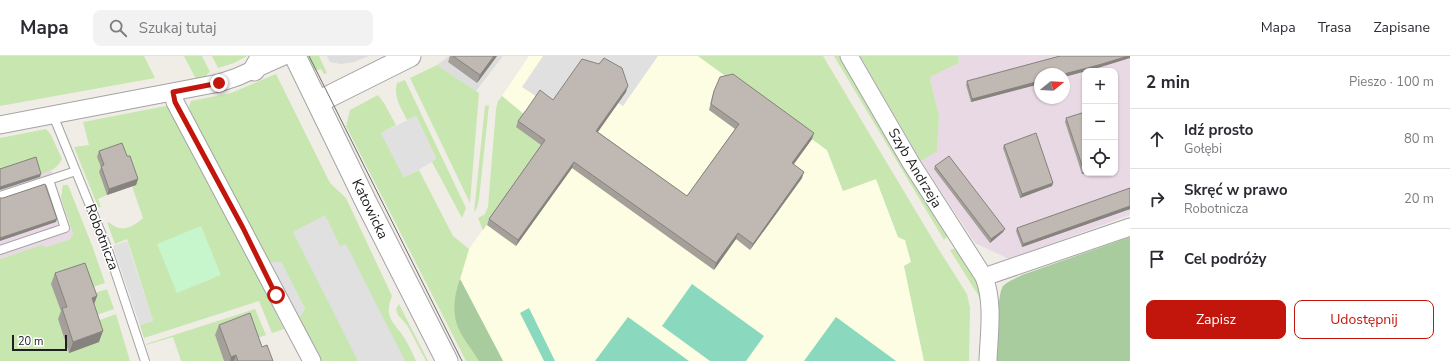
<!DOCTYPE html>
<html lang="pl">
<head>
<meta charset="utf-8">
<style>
  :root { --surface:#fff; --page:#f2f2f3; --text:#2b2b33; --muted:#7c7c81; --line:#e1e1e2; --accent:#c2160d }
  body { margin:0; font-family:"Nunito Sans",sans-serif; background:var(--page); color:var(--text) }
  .controls { position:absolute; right:12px; top:12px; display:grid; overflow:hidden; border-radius:8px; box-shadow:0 1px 3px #0004 }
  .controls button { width:36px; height:36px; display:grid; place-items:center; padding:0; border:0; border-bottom:1px solid var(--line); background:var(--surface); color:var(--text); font:20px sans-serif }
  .compass { position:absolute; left:1034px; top:12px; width:36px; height:36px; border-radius:50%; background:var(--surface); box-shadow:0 1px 3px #0004; rotate:72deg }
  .scale { position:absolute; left:12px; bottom:10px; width:55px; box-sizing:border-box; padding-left:4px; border:2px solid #202020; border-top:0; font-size:11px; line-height:14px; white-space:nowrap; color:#202020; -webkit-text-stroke:3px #fff; paint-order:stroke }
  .stop { position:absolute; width:12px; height:12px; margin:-9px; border:3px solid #c2160d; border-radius:50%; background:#fff }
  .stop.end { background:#c2160d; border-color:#fff; box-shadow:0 1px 4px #0008 }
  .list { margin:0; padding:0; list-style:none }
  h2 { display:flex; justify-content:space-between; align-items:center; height:52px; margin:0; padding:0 16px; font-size:17px }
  h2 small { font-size:13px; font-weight:400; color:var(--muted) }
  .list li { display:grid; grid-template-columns:26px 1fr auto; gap:12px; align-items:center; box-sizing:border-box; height:60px; padding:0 16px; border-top:1px solid var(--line) }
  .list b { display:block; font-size:15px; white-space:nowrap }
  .list p { margin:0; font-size:13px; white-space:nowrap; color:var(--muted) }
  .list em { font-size:13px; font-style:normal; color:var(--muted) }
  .actions { display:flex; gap:8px; padding:12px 16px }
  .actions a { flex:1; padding:9px 0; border:1px solid var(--accent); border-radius:8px; text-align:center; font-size:14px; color:var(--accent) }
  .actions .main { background:var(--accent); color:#fff }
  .icon { flex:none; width:22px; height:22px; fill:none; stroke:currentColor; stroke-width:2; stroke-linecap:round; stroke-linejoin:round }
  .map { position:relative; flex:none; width:1130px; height:305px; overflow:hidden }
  header { display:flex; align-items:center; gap:24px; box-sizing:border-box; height:56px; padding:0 20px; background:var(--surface); border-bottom:1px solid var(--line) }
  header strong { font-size:19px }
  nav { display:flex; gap:22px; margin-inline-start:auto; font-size:14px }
  .search { width:280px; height:36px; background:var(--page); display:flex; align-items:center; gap:10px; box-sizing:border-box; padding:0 14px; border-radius:8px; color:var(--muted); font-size:15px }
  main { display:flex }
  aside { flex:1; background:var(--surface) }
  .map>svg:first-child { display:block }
  .residential { fill:#dedddd }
  .industrial { fill:#e8d9e5; fill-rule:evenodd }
  .education { fill:#fcfde2 }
  .grass { fill:#c8e6b0 }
  .forest { fill:#a9cc9e }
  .park { fill:#c7f6cd }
  .pitch { fill:#8ad9be }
  .parking { fill:#e0e0e0 }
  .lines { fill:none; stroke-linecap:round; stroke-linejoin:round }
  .service-casing { stroke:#a4a4a4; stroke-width:10 }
  .minor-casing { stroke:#a4a4a4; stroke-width:19 }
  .tertiary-casing { stroke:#a4a4a4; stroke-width:23 }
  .service { stroke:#fff; stroke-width:8 }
  .minor { stroke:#fff; stroke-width:17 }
  .tertiary { stroke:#fff; stroke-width:21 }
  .tram { stroke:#6e6e6e; stroke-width:1 }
  .wall { fill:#a59f9a }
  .shaded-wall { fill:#86827d }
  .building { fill:#c0b9b3; stroke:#86827d }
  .route { stroke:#c2160d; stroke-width:5 }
  .labels { text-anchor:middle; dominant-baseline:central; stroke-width:3; stroke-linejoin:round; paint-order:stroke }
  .street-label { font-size:14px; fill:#202020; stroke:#fff }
</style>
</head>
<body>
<header>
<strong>Mapa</strong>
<div class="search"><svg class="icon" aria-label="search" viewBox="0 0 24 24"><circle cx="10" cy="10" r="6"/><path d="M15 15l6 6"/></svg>Szukaj tutaj</div>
<nav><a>Mapa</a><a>Trasa</a><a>Zapisane</a></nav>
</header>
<main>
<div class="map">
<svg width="1130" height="305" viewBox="0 0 1130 305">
  <rect width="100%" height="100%" fill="#f0ede7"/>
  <!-- residential -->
  <path class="residential" d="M 327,0 L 369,0 L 354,6 L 341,8 L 330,6 Z
    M 449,0 L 503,0 L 476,35 L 437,9 Z"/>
  <!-- industrial -->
  <path class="industrial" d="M 958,0 L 1130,0 L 1130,159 L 1009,203 L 975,187 L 921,105 L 937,94 L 939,60 L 930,23 L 932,20 L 959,7 ZM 1085,15 L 1115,15 L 1115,117 L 1085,117 ZM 1040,18 L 1064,18 L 1064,42 L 1040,42 Z
    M 51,114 L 73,178 L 70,183 L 47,191 L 41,189 L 0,203 L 0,115 L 39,118 Z"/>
  <!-- education -->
  <path class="education" d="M 529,0 L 698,0 L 827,94 L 843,135 L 876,123 L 898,181 L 905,184 L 911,206 L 904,210 L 924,305 L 503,305 L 460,223 L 469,193 L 543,90 L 516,71 L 524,59 L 502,40 Z"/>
  <!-- grass -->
  <path class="grass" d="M 0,0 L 144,0 L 155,22 L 0,50 Z
    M 184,0 L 202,0 L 210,16 L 207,18 L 207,21 L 196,23 Z
    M 212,0 L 247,0 L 234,7 L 218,12 Z
    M 305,0 L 319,0 L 327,17 L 324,18 L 321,13 L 313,15 Z
    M 698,0 L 823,0 L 936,189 L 967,238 L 970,252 L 969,305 L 924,305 L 904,210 L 911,206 L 905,184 L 898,181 L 876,123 L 843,135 L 827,94 Z
    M 834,0 L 840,0 L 948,179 L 944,184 Z
    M 860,0 L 958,0 L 959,7 L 932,20 L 930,23 L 939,60 L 937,95 L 921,105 Z
    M 437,9 L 479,37 L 470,147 L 410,22 Z
    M 276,18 L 330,127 L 346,142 L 392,240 C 385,258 390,263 401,277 C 407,285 412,296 416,305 L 318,305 L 296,266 L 305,253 L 281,206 L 266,206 L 191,59 L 189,50 L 191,45 L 231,37 Z
    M 405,24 L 466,152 L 462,162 L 432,106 L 436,102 L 416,60 L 407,64 C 401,52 393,41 397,27 Z
    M 378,39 L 384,47 L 396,69 L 381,77 L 404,121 L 419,114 L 453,180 L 469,193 L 460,223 L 503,305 L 466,305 L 346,70 L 350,54 Z
    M 502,40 L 525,59 L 543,90 L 483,174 L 478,162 L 485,158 L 488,151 L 496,53 L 498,45 Z
    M 489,49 L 479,143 L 477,152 L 474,156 L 485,50 Z
    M 166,50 L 172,57 L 284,273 L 272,277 L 259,245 L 144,282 L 140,269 L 153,265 L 131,195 L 127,183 L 115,188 L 107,166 C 111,167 114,171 119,172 C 127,174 137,168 143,162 L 132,130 L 136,129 L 102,115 L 99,116 L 107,139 L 98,143 L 101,151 L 98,151 L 74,91 L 89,89 L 83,66 Z
    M 46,73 L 51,79 L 62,103 C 52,125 19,117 0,116 L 0,82 Z
    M 63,129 L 68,129 L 93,192 L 105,227 L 87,233 L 63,261 L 58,263 L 69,296 L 99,286 L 92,267 L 116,258 L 130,305 L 0,305 L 0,203 L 41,189 L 47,191 L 70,183 L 73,178 L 61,142 Z
    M 956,192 L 979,229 L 981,244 L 950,194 Z
    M 107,233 L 114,253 L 91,261 L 89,239 Z
    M 399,248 L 428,305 L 426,305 L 407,269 L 398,259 L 396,253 Z
    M 255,253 L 266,279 L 252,284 L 215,279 L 224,305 L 181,305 L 173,281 L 146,289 L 146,288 Z"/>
  <!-- forest -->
  <path class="forest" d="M 1130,181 L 1130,305 L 997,305 C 998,290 996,241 1003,230 C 1008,225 1016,222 1022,219 Z
    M 460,223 L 503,305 L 479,305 C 474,297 468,289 463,281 C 451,263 453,242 460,223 Z"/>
  <!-- park -->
  <path class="park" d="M 201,170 L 221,219 L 177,237 L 157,188 Z"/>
  <!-- pitch -->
  <path class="pitch" d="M 692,228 L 764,280 L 746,305 L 710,305 L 662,270 Z
    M 529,252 L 555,305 L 544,305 L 520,257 Z
    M 628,261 L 689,305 L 595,305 Z
    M 836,261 L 896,305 L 804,305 Z"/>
  <!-- parking -->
  <path class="parking" d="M 543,0 L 658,0 L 623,50 L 618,47 L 551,50 L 522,31 Z
    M 416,60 L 436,102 L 432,106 L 404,122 L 381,77 Z
    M 325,159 L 340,190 L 346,188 L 405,305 L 358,305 L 293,176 Z
    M 127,185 L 153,265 L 140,269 L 113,190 Z
    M 266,206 L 281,206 L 305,253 L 296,266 Z"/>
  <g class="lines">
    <defs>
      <path id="service" d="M 53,59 L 108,194 L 145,305
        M 0,140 L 76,115
        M 0,194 L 65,172 L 49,124"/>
      <path id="minor" d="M 849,0 L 911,107 L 984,221 C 994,247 989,277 988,305
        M 173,36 L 175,46 L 312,305
        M 0,69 L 219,27 L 237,21 L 284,0
        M 984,221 L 1130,171"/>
      <path id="tertiary" d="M 295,0 L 366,146 L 447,305
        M 254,14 L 262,0
        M 318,46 L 410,0"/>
    </defs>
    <!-- service casing -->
    <use href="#service" class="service-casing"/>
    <!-- minor casing -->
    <use href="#minor" class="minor-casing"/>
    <!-- tertiary casing -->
    <use href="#tertiary" class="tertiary-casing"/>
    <!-- service -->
    <use href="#service" class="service"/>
    <!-- minor -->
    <use href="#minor" class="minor"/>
    <!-- tertiary -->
    <use href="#tertiary" class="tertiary"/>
    <!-- tram -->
    <path class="tram" d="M 309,0 L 462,305"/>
  </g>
  <!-- wall -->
  <path class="wall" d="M 450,0 L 497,0 L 477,27 L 448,6 Z
    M 1101,11 L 971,46 L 966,29 L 967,25 Z
    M 714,35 L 812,83 L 794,108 L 802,122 L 750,194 L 736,183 L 714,214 L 572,112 L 516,190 L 487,169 L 489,163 L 541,89 L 516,71 L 518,65 L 553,44 L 626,36 L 598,76 L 687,140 L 735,73 L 709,54 L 712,41 Z
    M 1066,62 L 1085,117 L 1086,117 L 1082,118 L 1065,66 Z
    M 1004,89 L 1053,127 L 1052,130 L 1020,142 L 1003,92 Z
    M 99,95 L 127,100 L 138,123 L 136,129 L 107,139 L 99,116 L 101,111 L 97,101 Z
    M 935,110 L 1003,176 L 990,187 L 934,113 Z
    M 1130,132 L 1130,153 L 1022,191 L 1016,175 L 1017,172 Z
    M 55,217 L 97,240 L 94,248 L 99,286 L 69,297 L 58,263 L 61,255 L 51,228 Z
    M 219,269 L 262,291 L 273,305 L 224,305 L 215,279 Z"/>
  <!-- shaded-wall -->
  <path class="shaded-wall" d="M 494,0 L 497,0 L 477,27 L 480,19 Z
    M 1128,0 L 1130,0 L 1130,2 L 1101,11 L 1064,21 L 1064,18 Z
    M 1040,25 L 1040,28 L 971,46 L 972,43 Z
    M 628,30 L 626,36 L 594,81 L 596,75 Z
    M 814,77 L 812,83 L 790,113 L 792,107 Z
    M 574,106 L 572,112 L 516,190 L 518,184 Z
    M 1085,114 L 1085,117 L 1086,117 L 1082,118 L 1084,115 Z
    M 804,116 L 802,122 L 750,194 L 753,188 Z
    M 41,118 L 40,121 L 0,134 L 0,131 Z
    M 138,123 L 136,129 L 107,139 L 109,133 Z
    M 1053,127 L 1052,130 L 1020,142 L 1022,138 Z
    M 1130,150 L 1130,153 L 1022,191 L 1023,188 Z
    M 57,163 L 56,166 L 0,185 L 0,182 Z
    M 1005,173 L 1003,176 L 990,187 L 991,183 Z
    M 738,177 L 736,183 L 714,214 L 716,207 Z
    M 97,240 L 93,251 L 92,242 Z
    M 103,275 L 99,286 L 69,297 L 73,286 Z
    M 236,299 L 234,305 L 230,305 L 231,301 Z"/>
  <!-- building -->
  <path class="building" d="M 453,0 L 494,0 L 480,19 Z
    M 1060,0 L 1128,0 L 1102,8 L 1064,18 L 1040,18 L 1040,25 L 972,43 L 967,25 Z
    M 604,2 L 622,12 L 628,30 L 596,75 L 687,140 L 739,68 L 711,48 L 714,35 L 720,21 L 733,18 L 814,77 L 792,107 L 804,116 L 753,188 L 738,177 L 716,207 L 574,106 L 518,184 L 489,163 L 545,84 L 518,65 L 527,53 L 540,34 L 553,44 L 582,3 L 599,8 Z
    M 1085,56 L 1085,114 L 1084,115 L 1066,62 Z
    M 1036,77 L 1053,127 L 1022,138 L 1004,89 Z
    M 122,87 L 127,100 L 130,100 L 138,123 L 109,133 L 101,110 L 104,109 L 99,95 Z
    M 949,100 L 1005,173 L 991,183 L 935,110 Z
    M 36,101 L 41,118 L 0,131 L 0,113 Z
    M 45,128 L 57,163 L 0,182 L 0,142 L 3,142 Z
    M 1130,132 L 1130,150 L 1023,188 L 1017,172 Z
    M 85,207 L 97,240 L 92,242 L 103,275 L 73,286 L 62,252 L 67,251 L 55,217 Z
    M 250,257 L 262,291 L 267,289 L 273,305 L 238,305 L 236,299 L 231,301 L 219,269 Z"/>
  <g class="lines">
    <!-- route -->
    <path class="route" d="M 219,27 L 173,36 L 175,46 L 243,172 L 276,239"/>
  </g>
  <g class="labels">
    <!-- street labels -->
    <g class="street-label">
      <text transform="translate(915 112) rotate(59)">Szyb Andrzeja</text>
      <text transform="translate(370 153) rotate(64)">Katowicka</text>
      <text transform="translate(102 181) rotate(69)">Robotnicza</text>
    </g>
  </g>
</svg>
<div class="controls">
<button>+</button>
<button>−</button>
<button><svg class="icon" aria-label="locate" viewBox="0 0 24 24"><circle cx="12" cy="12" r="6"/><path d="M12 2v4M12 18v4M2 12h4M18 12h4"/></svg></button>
</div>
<svg class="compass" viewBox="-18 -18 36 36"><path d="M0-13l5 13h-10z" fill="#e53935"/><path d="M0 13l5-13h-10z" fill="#7c7c81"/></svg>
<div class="scale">20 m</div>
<div class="stop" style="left:276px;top:239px"></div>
<div class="stop end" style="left:219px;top:27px"></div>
</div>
<aside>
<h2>2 min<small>Pieszo · 100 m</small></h2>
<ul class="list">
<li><svg class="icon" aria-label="ahead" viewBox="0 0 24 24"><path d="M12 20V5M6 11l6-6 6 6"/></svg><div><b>Idź prosto</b><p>Gołębi</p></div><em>80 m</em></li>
<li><svg class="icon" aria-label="right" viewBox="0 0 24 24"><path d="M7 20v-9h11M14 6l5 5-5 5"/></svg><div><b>Skręć w prawo</b><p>Robotnicza</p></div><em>20 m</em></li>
<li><svg class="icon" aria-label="arrive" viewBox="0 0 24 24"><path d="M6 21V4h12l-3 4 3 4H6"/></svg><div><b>Cel podróży</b></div></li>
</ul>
<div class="actions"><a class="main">Zapisz</a><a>Udostępnij</a></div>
</aside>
</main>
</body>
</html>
